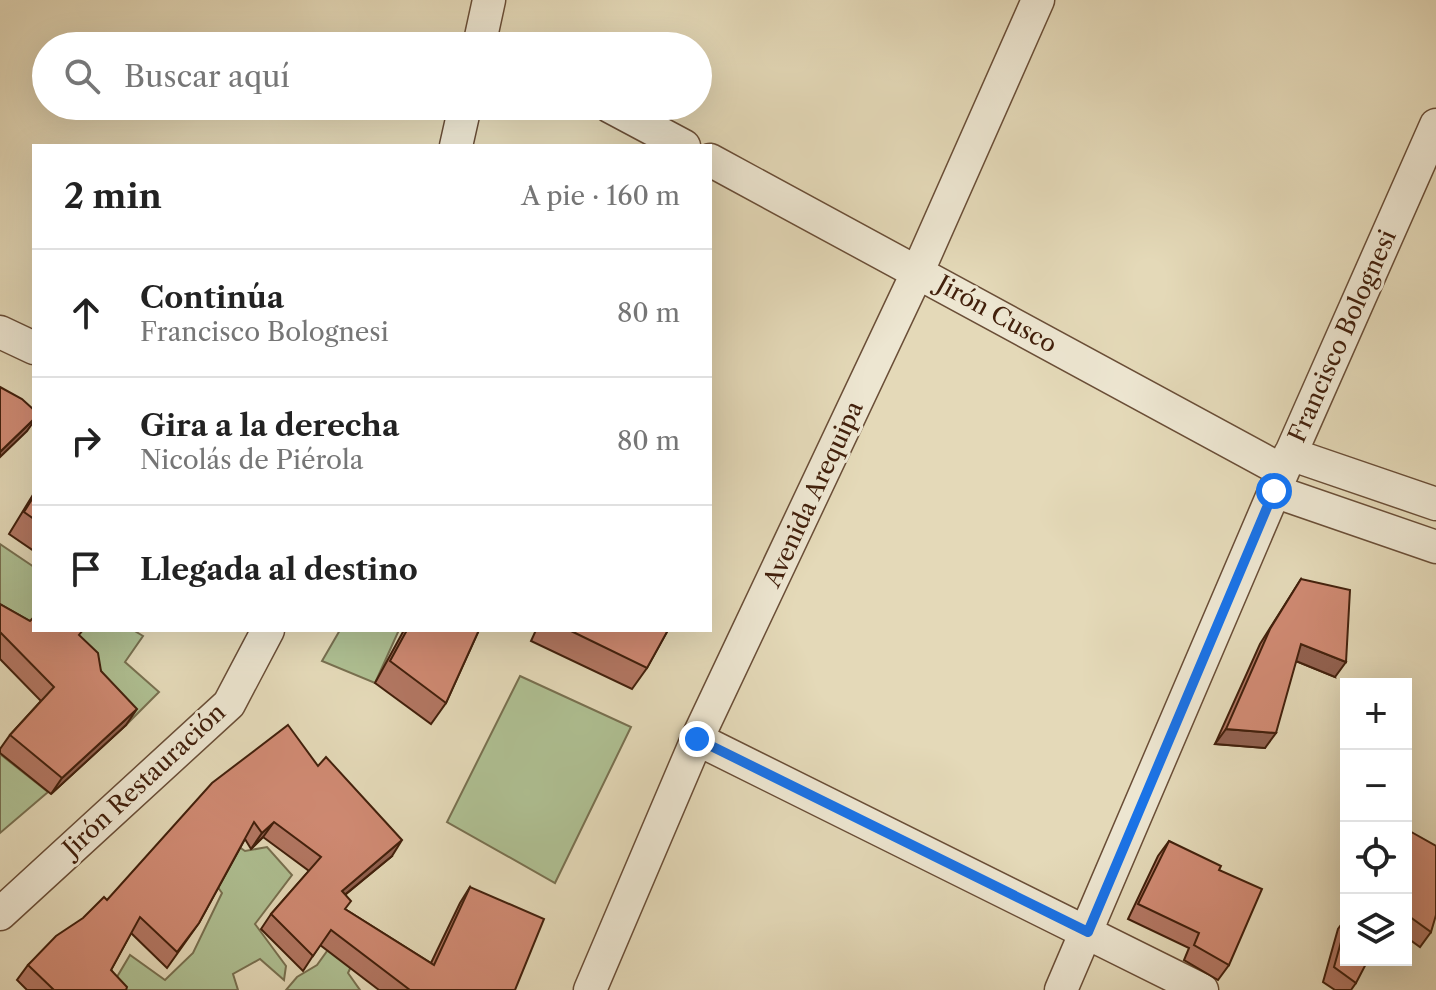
<!DOCTYPE html>
<html lang="es">
<head>
<meta charset="utf-8">
<style>
  :root { --surface:#fff; --page:#f6f6f6; --text:#222; --muted:#767676; --line:#e0e0e0 }
  body { margin:0; font-family:"Libre Caslon Text",serif; background:var(--page); color:var(--text) }
  .controls { position:absolute; right:24px; bottom:24px; display:grid; overflow:hidden; border-radius:0px; box-shadow:0 8px 32px #0002 }
  .controls button { width:72px; height:72px; display:grid; place-items:center; padding:0; border:0; border-bottom:2px solid var(--line); background:var(--surface); color:var(--text); font:40px sans-serif }
  .stop { position:absolute; width:24px; height:24px; margin:-18px; border:6px solid #1a73e8; border-radius:50%; background:#fff }
  .stop.end { background:#1a73e8; border-color:#fff; box-shadow:0 2px 8px #0008 }
  .list { margin:0; padding:0; list-style:none }
  h2 { display:flex; justify-content:space-between; align-items:center; height:104px; margin:0; padding:0 32px; font-size:34px }
  h2 small { font-size:26px; font-weight:400; color:var(--muted) }
  .list li { display:grid; grid-template-columns:52px 1fr auto; gap:24px; align-items:center; box-sizing:border-box; height:128px; padding:0 32px; border-top:2px solid var(--line) }
  .list b { display:block; font-size:30px; white-space:nowrap }
  .list p { margin:0; font-size:26px; white-space:nowrap; color:var(--muted) }
  .list em { font-size:26px; font-style:normal; color:var(--muted) }
  .icon { flex:none; width:44px; height:44px; fill:none; stroke:currentColor; stroke-width:2; stroke-linecap:round; stroke-linejoin:round }
  .map { position:relative; flex:none; width:1436px; height:990px; overflow:hidden }
  .search { position:absolute; background:var(--surface); box-shadow:0 8px 32px #0002; left:32px; top:32px; width:680px; height:88px; display:flex; align-items:center; gap:20px; box-sizing:border-box; padding:0 28px; border-radius:44px; color:var(--muted); font-size:30px }
  .panel { position:absolute; background:var(--surface); box-shadow:0 8px 32px #0002; left:32px; top:144px; width:680px; height:488px; border-radius:0px }
  .map>svg:first-child { display:block }
  .green { fill:#afc093; stroke:#787050; stroke-width:2 }
  .lines { fill:none; stroke-linecap:round; stroke-linejoin:round }
  .street-casing { stroke:#6a4e37; stroke-width:35 }
  .street { stroke:#ede6d1; stroke-width:32 }
  .wall { fill:#b37763; stroke:#42200c; stroke-width:2 }
  .shaded-wall { fill:#926150; stroke:#42200c; stroke-width:2 }
  .building { fill:#d08a73; stroke:#42200c; stroke-width:2 }
  .route { stroke:#1a73e8; stroke-width:10 }
  .labels { text-anchor:middle; dominant-baseline:central; stroke-width:6; stroke-linejoin:round; paint-order:stroke }
  .street-label { font-size:24px; fill:#42200c; stroke:#ede6d1 }
</style>
</head>
<body>
<div class="map">
<svg width="1436" height="990" viewBox="0 0 1436 990">
  <rect width="100%" height="100%" fill="#e4d9b8"/>
  <filter id="stains"><feTurbulence type="fractalNoise" baseFrequency=".0025" numOctaves="4"/><feColorMatrix values="0 0 0 0 .2 0 0 0 0 .09 0 0 0 0 .02 0 0 0 .5 -.17"/></filter>
  <radialGradient id="worn" r=".72"><stop offset=".6" stop-color="#630" stop-opacity="0"/><stop offset="1" stop-color="#630" stop-opacity=".3"/></radialGradient>
  <!-- green -->
  <path class="green" d="M 0,544 L 34,567 L 34,621 L 0,626 Z
    M 74,630 L 133,630 L 143,636 L 125,662 L 159,692 L 126,725 L 89,687 Z
    M 340,630 L 399,630 L 375,683 L 322,661 Z
    M 520,676 L 631,727 L 555,883 L 447,822 Z
    M 0,754 L 48,792 L 0,833 Z
    M 232,842 L 245,851 L 267,847 L 292,875 L 255,924 L 286,966 L 284,980 L 260,959 L 233,974 L 238,990 L 121,990 L 114,982 L 130,955 L 165,980 L 193,953 L 222,893 L 194,854 Z
    M 335,940 L 356,956 L 348,973 L 360,990 L 286,990 L 297,977 L 317,965 Z"/>
  <g class="lines">
    <defs>
      <path id="street" d="M 479,46 L 489,0
        M 609,106 L 684,146
        M 456,146 L 465,106
        M 710,160 L 1283,471
        M 0,332 L 34,348
        M 1290,454 L 1436,504
        M 1274,491 L 1436,547
        M 697,739 L 1202,990
        M 0,914 L 229,704 L 268,630
        M 590,990 L 697,739 L 918,271 L 1038,0
        M 1061,990 L 1283,471 L 1436,125"/>
    </defs>
    <!-- street casing -->
    <use href="#street" class="street-casing"/>
    <!-- street -->
    <use href="#street" class="street"/>
  </g>
  <!-- wall -->
  <path class="wall" d="M 34,493 L 34,551 L 9,534 Z
    M 1301,579 L 1335,677 L 1296,661 L 1265,748 L 1215,744 L 1260,644 Z
    M 0,604 L 30,621 L 79,636 L 101,671 L 126,725 L 51,794 L 0,753 L 0,749 L 10,735 L 41,701 L 0,659 Z
    M 404,630 L 479,630 L 446,703 L 431,724 L 375,683 Z
    M 536,630 L 668,630 L 647,668 L 632,689 L 531,641 Z
    M 318,766 L 392,856 L 345,895 L 345,909 L 431,963 L 460,903 L 470,887 L 515,990 L 379,990 L 320,945 L 303,971 L 261,929 L 271,914 L 309,871 L 263,837 L 251,849 L 245,839 L 199,923 L 167,968 L 131,933 L 111,970 L 126,990 L 27,990 L 17,980 L 28,965 L 107,900 Z
    M 1406,829 L 1431,932 L 1420,947 L 1406,937 Z
    M 1169,841 L 1219,870 L 1229,965 L 1218,980 L 1184,960 L 1189,948 L 1128,919 L 1158,856 Z
    M 1346,918 L 1346,960 L 1356,983 L 1351,990 L 1335,990 L 1323,982 L 1338,929 Z"/>
  <!-- shaded-wall -->
  <path class="shaded-wall" d="M 34,419 L 34,421 L 27,431 L 0,457 L 0,452 Z
    M 1301,644 L 1346,662 L 1335,677 L 1291,659 Z
    M 137,709 L 126,725 L 51,794 L 62,778 Z
    M 1226,729 L 1276,733 L 1265,748 L 1215,744 Z
    M 274,822 L 263,837 L 251,849 L 262,833 Z
    M 402,840 L 392,856 L 331,906 L 342,891 Z"/>
  <!-- building -->
  <path class="building" d="M 0,387 L 22,399 L 34,410 L 34,419 L 0,452 Z
    M 34,496 L 34,519 L 24,512 Z
    M 1301,579 L 1350,590 L 1346,662 L 1301,644 L 1276,733 L 1226,729 L 1270,629 Z
    M 0,604 L 30,621 L 34,617 L 34,630 L 83,630 L 79,635 L 98,653 L 101,671 L 137,709 L 62,778 L 10,735 L 54,687 L 0,632 Z
    M 407,630 L 479,630 L 446,703 L 390,661 Z
    M 569,630 L 668,630 L 647,668 Z
    M 288,725 L 318,766 L 326,757 L 402,840 L 342,891 L 351,901 L 345,909 L 434,965 L 470,887 L 544,919 L 515,990 L 410,990 L 331,930 L 313,956 L 271,914 L 321,857 L 274,822 L 262,833 L 254,822 L 199,923 L 177,952 L 140,917 L 111,970 L 127,987 L 126,990 L 54,990 L 28,965 L 56,936 L 83,918 L 104,897 L 107,900 L 212,783 Z
    M 1406,829 L 1436,846 L 1436,915 L 1431,932 L 1406,914 Z
    M 1169,841 L 1221,866 L 1219,870 L 1262,889 L 1229,965 L 1194,945 L 1199,933 L 1138,904 Z
    M 1346,924 L 1346,960 L 1368,960 L 1356,983 L 1334,967 Z"/>
  <g class="lines">
    <!-- route -->
    <path class="route" d="M 697,739 L 1088,932 L 1274,491"/>
  </g>
  <g class="labels">
    <!-- street labels -->
    <g class="street-label">
      <text transform="translate(997 314) rotate(29)">Jirón Cusco</text>
      <text transform="translate(1342 336) rotate(-66)">Francisco Bolognesi</text>
      <text transform="translate(813 494) rotate(-65)">Avenida Arequipa</text>
      <text transform="translate(144 780) rotate(-43)">Jirón Restauración</text>
    </g>
  </g>
  <rect width="100%" height="100%" filter="url(#stains)"/>
  <rect width="100%" height="100%" fill="url(#worn)"/>
</svg>
<div class="controls">
<button>+</button>
<button>−</button>
<button><svg class="icon" aria-label="locate" viewBox="0 0 24 24"><circle cx="12" cy="12" r="6"/><path d="M12 2v4M12 18v4M2 12h4M18 12h4"/></svg></button>
<button><svg class="icon" aria-label="layers" viewBox="0 0 24 24"><path d="M12 4l9 5-9 5-9-5zM3 14l9 5 9-5"/></svg></button>
</div>
<div class="stop" style="left:1274px;top:491px"></div>
<div class="stop end" style="left:697px;top:739px"></div>
<div class="search"><svg class="icon" aria-label="search" viewBox="0 0 24 24"><circle cx="10" cy="10" r="6"/><path d="M15 15l6 6"/></svg>Buscar aquí</div>
<section class="panel">
<h2>2 min<small>A pie · 160 m</small></h2>
<ul class="list">
<li><svg class="icon" aria-label="ahead" viewBox="0 0 24 24"><path d="M12 20V5M6 11l6-6 6 6"/></svg><div><b>Continúa</b><p>Francisco Bolognesi</p></div><em>80 m</em></li>
<li><svg class="icon" aria-label="right" viewBox="0 0 24 24"><path d="M7 20v-9h11M14 6l5 5-5 5"/></svg><div><b>Gira a la derecha</b><p>Nicolás de Piérola</p></div><em>80 m</em></li>
<li><svg class="icon" aria-label="arrive" viewBox="0 0 24 24"><path d="M6 21V4h12l-3 4 3 4H6"/></svg><div><b>Llegada al destino</b></div></li>
</ul>
</section>
</div>
</body>
</html>
